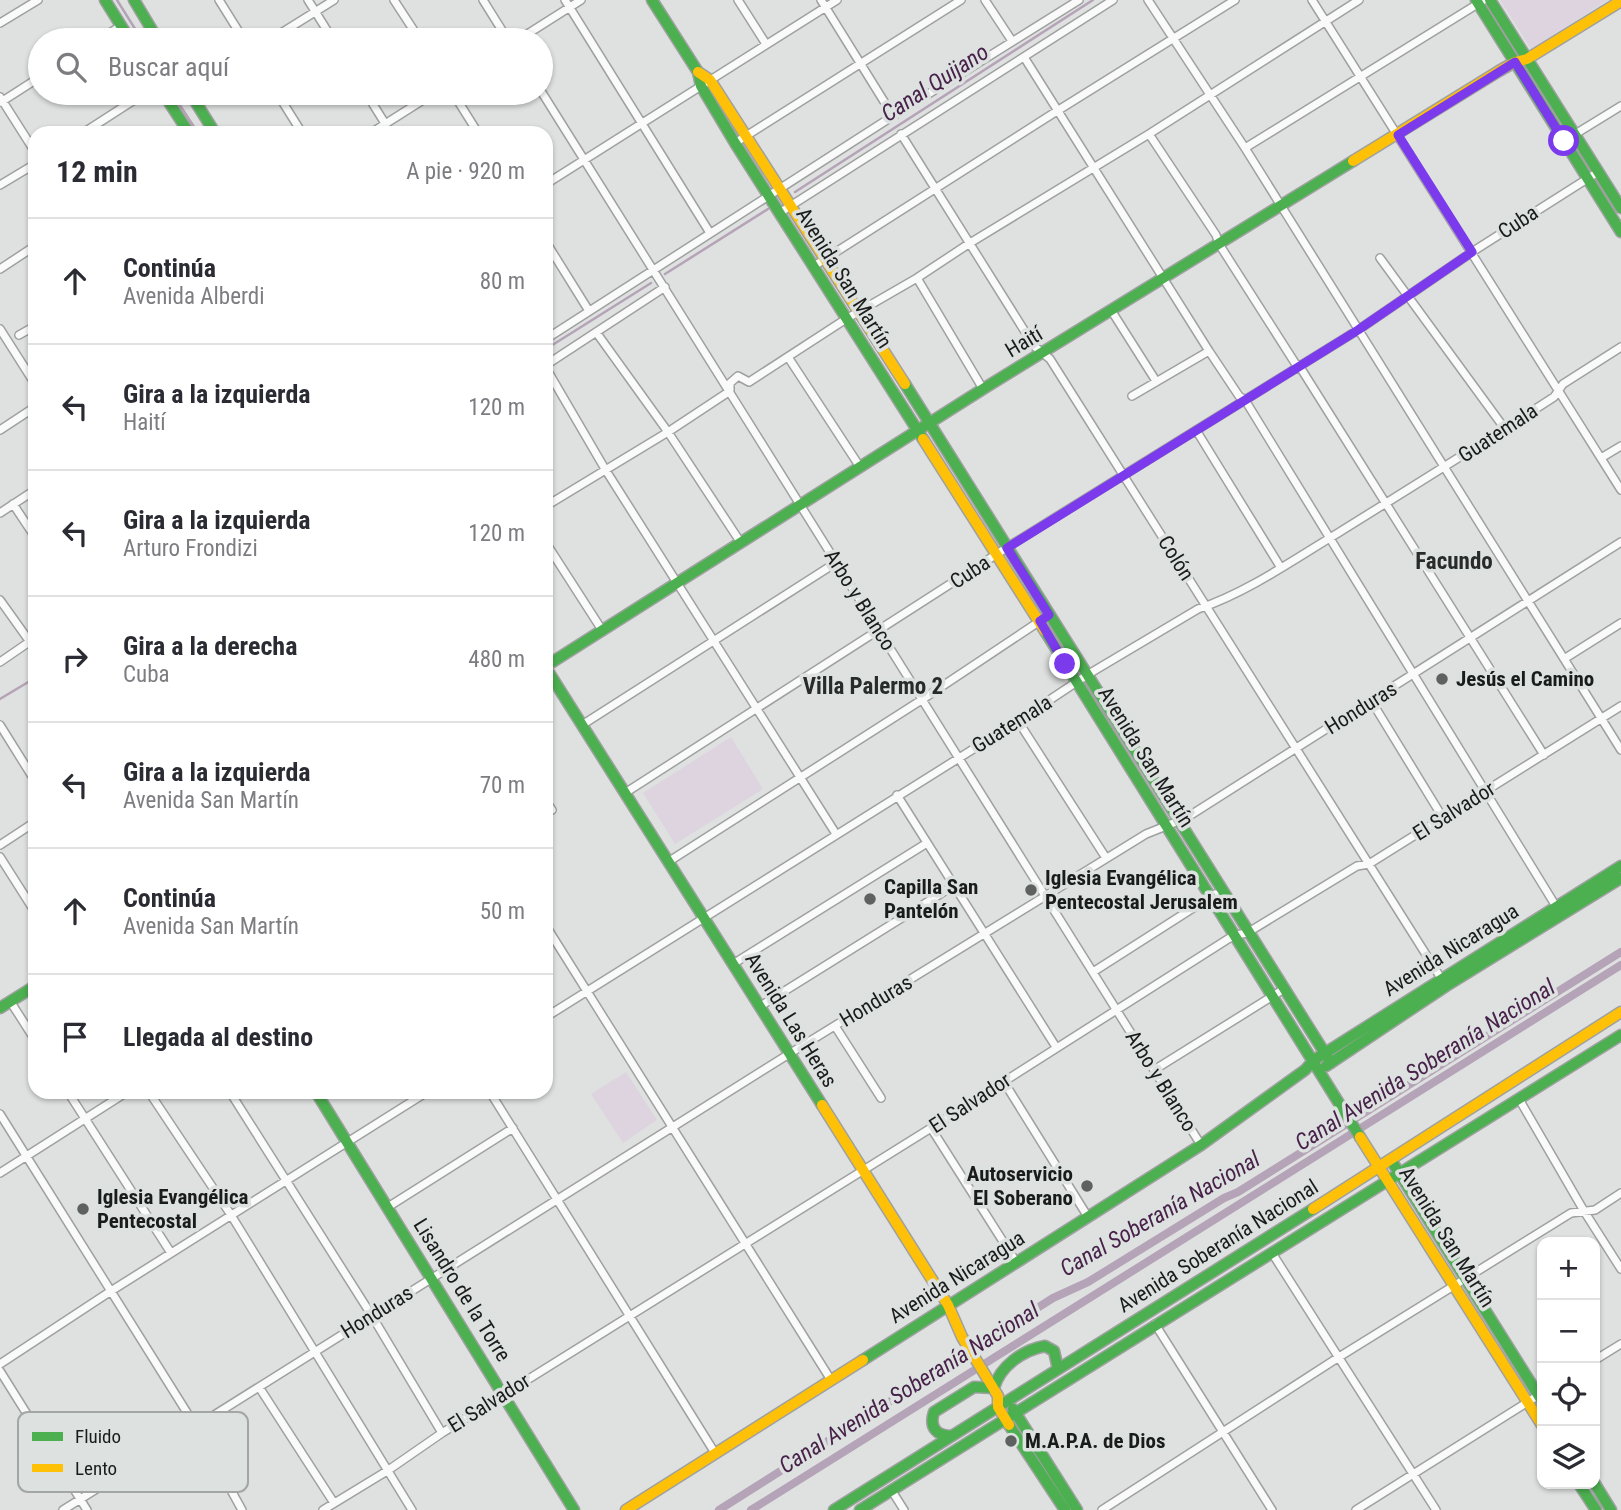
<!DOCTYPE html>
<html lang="es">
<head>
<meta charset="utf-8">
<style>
  :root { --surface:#fff; --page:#f2f2f3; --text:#2b2b33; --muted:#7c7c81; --line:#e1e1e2 }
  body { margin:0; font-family:"Roboto Condensed",sans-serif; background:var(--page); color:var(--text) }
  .controls { position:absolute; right:21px; bottom:21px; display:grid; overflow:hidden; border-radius:14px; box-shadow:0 2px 5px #0004 }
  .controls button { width:63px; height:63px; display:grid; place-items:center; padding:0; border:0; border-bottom:2px solid var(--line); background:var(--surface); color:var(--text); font:35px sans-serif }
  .stop { position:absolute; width:21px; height:21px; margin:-16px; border:5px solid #7c3aed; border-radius:50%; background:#fff }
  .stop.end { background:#7c3aed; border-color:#fff; box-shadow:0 2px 7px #0008 }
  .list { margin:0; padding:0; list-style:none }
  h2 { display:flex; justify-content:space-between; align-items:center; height:91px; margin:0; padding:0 28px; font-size:30px }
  h2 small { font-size:23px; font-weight:400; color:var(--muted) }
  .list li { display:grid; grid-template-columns:46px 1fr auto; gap:21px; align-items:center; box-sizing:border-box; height:126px; padding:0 28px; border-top:2px solid var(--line) }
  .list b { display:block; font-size:26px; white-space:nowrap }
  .list p { margin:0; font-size:23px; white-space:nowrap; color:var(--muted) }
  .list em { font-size:23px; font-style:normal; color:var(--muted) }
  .icon { flex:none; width:38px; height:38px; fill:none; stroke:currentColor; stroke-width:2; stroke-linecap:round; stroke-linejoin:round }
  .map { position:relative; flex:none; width:1621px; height:1510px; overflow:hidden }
  .search { position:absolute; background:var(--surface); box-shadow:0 2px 5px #0004; left:28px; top:28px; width:525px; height:77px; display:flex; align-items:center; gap:18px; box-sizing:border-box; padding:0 24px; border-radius:38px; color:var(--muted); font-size:26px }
  .panel { position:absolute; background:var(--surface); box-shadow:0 2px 5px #0004; left:28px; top:126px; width:525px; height:973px; border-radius:21px }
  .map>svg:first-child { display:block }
  .green { fill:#ddd4df }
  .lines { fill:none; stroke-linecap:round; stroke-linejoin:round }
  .stream { stroke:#b5a3b7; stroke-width:2.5 }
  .canal { stroke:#b5a3b7; stroke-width:8 }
  .street-casing { stroke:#9fa1a0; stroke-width:10 }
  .fast-casing { stroke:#9fa1a0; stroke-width:13 }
  .slow-casing { stroke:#9fa1a0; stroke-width:13 }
  .street { stroke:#fafafa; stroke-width:7 }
  .fast { stroke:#4caf50; stroke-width:10 }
  .slow { stroke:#ffc107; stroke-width:10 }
  .route { stroke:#7c3aed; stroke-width:9 }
  .poi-dot { fill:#5f6160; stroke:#dde2e0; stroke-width:2.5 }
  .labels { text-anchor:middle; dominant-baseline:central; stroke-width:7; stroke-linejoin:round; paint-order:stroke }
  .street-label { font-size:21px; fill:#1a1c1b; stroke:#dde2e0 }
  .poi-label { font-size:21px; font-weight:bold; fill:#1a1c1b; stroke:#dde2e0; text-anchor:start }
  .water-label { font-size:23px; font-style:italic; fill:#48224a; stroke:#dde2e0 }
  .neighbourhood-label { font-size:23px; font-weight:bold; fill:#282b2a; stroke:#dde2e0 }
  .key { fill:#dde2e0; stroke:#a2a7a5; stroke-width:2 }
  .key-label { font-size:19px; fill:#1a1c1b }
</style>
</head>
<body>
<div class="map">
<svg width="1621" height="1510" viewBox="0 0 1621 1510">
  <rect width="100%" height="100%" fill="#dee1e0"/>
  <!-- green -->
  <path class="green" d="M 1500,0 L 1608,0 L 1531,49 Z
    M 930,439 L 932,439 L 999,542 L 997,545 L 995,544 L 928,440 Z
    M 1009,560 L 1041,610 L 1039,613 L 1006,562 Z
    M 1089,689 L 1092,689 L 1162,801 L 1160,805 L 1158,804 L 1087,690 Z
    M 731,737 L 763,789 L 675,844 L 643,793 Z
    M 626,1072 L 657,1120 L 623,1143 L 591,1094 Z
    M 1400,1185 L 1454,1272 L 1451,1274 L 1397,1187 Z
    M 1467,1291 L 1529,1388 L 1525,1391 L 1463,1293 Z"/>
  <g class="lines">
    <!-- stream -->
    <path class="stream" d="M 117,0 L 142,40
      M 172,93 L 198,133
      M 795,192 L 1093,0
      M 665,274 L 768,209
      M 546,349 L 651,283
      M 0,699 L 35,678"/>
    <!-- canal -->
    <path class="canal" d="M 719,1510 L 1053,1298 L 1088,1282 L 1224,1198 L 1238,1192 L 1621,952
      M 751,1510 L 1621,965"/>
    <defs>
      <path id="street" d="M 219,0 L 244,40
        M 308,0 L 333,40
        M 394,0 L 420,40
        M 483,0 L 508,40
        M 565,0 L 710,233
        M 738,0 L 766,44
        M 821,0 L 893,116
        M 985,0 L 1012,41
        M 1148,0 L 1245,148 L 1621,750
        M 1312,0 L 1621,490
        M 0,23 L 38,0
        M 98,40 L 121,26
        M 270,40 L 334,0
        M 518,40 L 581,0
        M 1024,57 L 1209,351 L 1239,396 L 1245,400 L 1557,908
        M 541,91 L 1201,1145
        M 277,93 L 302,133
        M 366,93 L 391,133
        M 453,93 L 478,133
        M 0,97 L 35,152
        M 1,102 L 40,77
        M 83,133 L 145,93
        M 371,133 L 434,93
        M 901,134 L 1034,346 L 1050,359 L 1444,983
        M 1149,134 L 1216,235 L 1219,244 L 1295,363 L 1300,367 L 1544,755
        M 1564,141 L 1621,106
        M 735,143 L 961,0
        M 1245,148 L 1484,0
        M 546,184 L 837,0
        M 0,185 L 35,164
        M 781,212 L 1113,0
        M 546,242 L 589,311
        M 1380,258 L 1505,429
        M 814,266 L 1057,111 L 1235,0
        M 0,269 L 35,246
        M 917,278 L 983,389
        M 1111,310 L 1156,381
        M 0,329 L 35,384
        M 596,332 L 668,432 L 741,543
        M 19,335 L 35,326
        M 546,339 L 893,116 L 1079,0
        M 788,357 L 860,467
        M 546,365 L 665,287
        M 546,368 L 605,469 L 836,834
        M 1132,396 L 1209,351
        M 0,430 L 35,407
        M 1196,430 L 1281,568
        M 1601,458 L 1621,446
        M 13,504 L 35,537
        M 546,506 L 668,432 L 730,391 L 730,383 L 738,376 L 749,382 L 846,319 L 917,278 L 970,243 L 1149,134 L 1359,0
        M 0,513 L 35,490
        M 546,543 L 602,630
        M 0,600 L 35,649
        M 1564,659 L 1621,623
        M 0,662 L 35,638
        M 1372,702 L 1443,818
        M 1018,721 L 1106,858
        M 0,725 L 35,781
        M 582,725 L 837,562
        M 625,793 L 1014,543 L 1358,330 L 1472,252 L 1598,172
        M 897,795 L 1056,1047
        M 546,801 L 552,810
        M 0,845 L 35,822
        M 0,857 L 35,912
        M 668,862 L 923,699 L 1049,615
        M 546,926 L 831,1380
        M 733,964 L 927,843
        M 1093,972 L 1215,894
        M 10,1001 L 35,1040
        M 759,1007 L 953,886
        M 546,1017 L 1018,721 L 1087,675 L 1198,609 C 1248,592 1293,560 1338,533 C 1410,488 1483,443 1554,397 L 1563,384 L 1621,347
        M 835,1026 L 881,1098
        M 1154,1070 L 1284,989
        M 1004,1082 L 1088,1217
        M 68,1092 L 171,1253
        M 149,1092 L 231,1215 L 412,1510
        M 230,1092 L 372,1316 L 442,1433
        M 490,1092 L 715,1453
        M 1519,1099 L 1584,1211 L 1621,1269
        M 0,1114 L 196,1427 L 242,1510
        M 931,1128 L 1016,1262
        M 0,1173 L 127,1092
        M 388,1207 L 513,1128
        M 1272,1253 L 1436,1510
        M 1155,1324 L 1272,1510
        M 1595,1360 L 1621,1344
        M 0,1364 L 111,1291 L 427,1092
        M 0,1371 L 87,1510
        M 259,1387 L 334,1503
        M 892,1491 L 904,1510
        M 63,1510 L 789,1054 L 1146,834 L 1186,818 L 1621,542
        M 323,1510 L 387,1471 L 442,1433 L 931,1128 L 1228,939 L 1236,935 L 1247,933 L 1357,866 L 1369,864 L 1621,706
        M 1102,1510 L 1339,1357 L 1571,1213 L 1595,1210 L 1621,1193
        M 1356,1510 L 1542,1393"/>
      <path id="fast" d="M 105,0 L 130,40
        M 134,0 L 158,40
        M 652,0 L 698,72 L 701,86 L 735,143 L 923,439
        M 1476,0 L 1621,232
        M 1490,0 L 1621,208
        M 163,93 L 189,133
        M 190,93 L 215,133
        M 905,384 L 1331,1063
        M 1045,631 L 1360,1137
        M 546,666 L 983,389 L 1353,161
        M 546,668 L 822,1105
        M 0,1008 L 35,986
        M 1326,1066 L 1446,986 L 1621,878
        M 316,1092 L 574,1510
        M 1391,1160 L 1542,1401
        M 863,1360 L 1201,1145 L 1305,1070 L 1314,1060 L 1621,866
        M 1013,1409 L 1077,1510
        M 1009,1425 L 1065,1510
        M 952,1436 C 936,1436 929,1427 934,1412 L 974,1387 L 994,1388 C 1000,1366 1023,1350 1045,1346 L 1054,1351 L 1058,1369
        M 1579,1484 L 1596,1510
        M 1595,1484 L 1611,1510
        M 834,1510 L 1313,1209
        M 860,1510 L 1621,1035"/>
      <path id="slow" d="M 698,72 L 710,80 L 905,384
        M 1353,161 L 1499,71 L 1515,62 L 1527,59 L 1621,1
        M 923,439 L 1045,631
        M 822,1105 L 948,1305 L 962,1337 L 998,1396 L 998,1407 L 1009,1425
        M 1360,1137 L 1542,1425
        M 1313,1209 L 1621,1012
        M 626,1510 L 863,1360"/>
    </defs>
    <!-- street casing -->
    <use href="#street" class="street-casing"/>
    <!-- fast casing -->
    <use href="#fast" class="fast-casing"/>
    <!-- slow casing -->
    <use href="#slow" class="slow-casing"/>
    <!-- street -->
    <use href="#street" class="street"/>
    <!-- fast -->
    <use href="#fast" class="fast"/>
    <!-- slow -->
    <use href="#slow" class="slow"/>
  </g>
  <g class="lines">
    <!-- route -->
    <path class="route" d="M 1065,664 L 1040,621 L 1049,615 L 1007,548 L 1358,330 L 1472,252 L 1398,135 L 1515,62 L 1564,141"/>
  </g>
  <!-- markers -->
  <g class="poi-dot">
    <circle cx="1442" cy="679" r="7"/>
    <circle cx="1031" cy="890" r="7"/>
    <circle cx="870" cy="899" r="7"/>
    <circle cx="1087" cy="1186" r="7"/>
    <circle cx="83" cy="1209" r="7"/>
    <circle cx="1011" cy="1441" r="7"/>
  </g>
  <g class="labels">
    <!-- street labels -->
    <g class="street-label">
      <text transform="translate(1518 222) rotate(-33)">Cuba</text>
      <text transform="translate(844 278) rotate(58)">Avenida San Martín</text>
      <text transform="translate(1024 342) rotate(-31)">Haití</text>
      <text transform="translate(1498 433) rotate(-33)">Guatemala</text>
      <text transform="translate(1176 558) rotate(58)">Colón</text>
      <text transform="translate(970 572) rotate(-33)">Cuba</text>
      <text transform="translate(860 600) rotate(58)">Arbo y Blanco</text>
      <text transform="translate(1361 708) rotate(-32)">Honduras</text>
      <text transform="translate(1012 724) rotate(-32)">Guatemala</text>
      <text transform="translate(1146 757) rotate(58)">Avenida San Martín</text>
      <text transform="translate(1454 811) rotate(-32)">El Salvador</text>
      <text transform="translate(1451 950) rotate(-32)">Avenida Nicaragua</text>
      <text transform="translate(876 1001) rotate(-31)">Honduras</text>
      <text transform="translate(791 1020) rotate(58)">Avenida Las Heras</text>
      <text transform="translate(1161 1081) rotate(58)">Arbo y Blanco</text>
      <text transform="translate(970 1103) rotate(-33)">El Salvador</text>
      <text transform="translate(1447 1237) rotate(58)">Avenida San Martín</text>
      <text transform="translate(1218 1246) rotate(-32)">Avenida Soberanía Nacional</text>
      <text transform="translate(957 1277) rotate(-32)">Avenida Nicaragua</text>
      <text transform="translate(462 1290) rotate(58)">Lisandro de la Torre</text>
      <text transform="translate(377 1312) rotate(-32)">Honduras</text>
      <text transform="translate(489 1403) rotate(-32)">El Salvador</text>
    </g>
    <!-- poi labels -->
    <g class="poi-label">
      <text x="1456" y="679">Jesús el Camino</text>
      <text x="1045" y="878">Iglesia Evangélica<tspan x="1045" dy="24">Pentecostal Jerusalem</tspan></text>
      <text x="884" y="887">Capilla San<tspan x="884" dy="24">Pantelón</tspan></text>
      <text x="1073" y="1174" text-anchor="end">Autoservicio<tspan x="1073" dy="24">El Soberano</tspan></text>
      <text x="97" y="1197">Iglesia Evangélica<tspan x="97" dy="24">Pentecostal</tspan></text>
      <text x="1025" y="1441">M.A.P.A. de Dios</text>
    </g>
    <!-- water labels -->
    <g class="water-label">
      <text transform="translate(935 83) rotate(-33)">Canal Quijano</text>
      <text transform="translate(1425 1065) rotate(-32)">Canal Avenida Soberanía Nacional</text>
      <text transform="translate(1160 1214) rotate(-30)">Canal Soberanía Nacional</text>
      <text transform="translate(909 1388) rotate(-32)">Canal Avenida Soberanía Nacional</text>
    </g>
    <!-- neighbourhood labels -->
    <g class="neighbourhood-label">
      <text x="1454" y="561">Facundo</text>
      <text x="873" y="686">Villa Palermo 2</text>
    </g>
  </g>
  <!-- legend -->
  <rect x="18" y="1412" width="230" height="80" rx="10" class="key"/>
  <rect x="32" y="1432" width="31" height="9" fill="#4caf50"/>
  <rect x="32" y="1464" width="31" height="8" fill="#ffc107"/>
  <g class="key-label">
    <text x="75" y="1443">Fluido</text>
    <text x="75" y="1475">Lento</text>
  </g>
</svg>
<div class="controls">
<button>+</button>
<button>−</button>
<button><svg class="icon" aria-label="locate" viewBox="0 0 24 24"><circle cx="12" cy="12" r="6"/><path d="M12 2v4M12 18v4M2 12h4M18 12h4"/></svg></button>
<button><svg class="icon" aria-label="layers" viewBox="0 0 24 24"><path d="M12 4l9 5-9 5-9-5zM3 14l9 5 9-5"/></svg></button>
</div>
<div class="stop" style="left:1564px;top:141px"></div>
<div class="stop end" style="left:1065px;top:664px"></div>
<div class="search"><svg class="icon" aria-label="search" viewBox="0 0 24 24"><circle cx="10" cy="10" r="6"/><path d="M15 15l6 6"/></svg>Buscar aquí</div>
<section class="panel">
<h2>12 min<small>A pie · 920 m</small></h2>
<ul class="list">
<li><svg class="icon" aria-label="ahead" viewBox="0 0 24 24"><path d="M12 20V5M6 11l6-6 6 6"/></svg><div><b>Continúa</b><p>Avenida Alberdi</p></div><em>80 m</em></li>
<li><svg class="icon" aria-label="left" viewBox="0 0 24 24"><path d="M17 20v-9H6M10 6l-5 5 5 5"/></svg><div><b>Gira a la izquierda</b><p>Haití</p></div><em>120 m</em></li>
<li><svg class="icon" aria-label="left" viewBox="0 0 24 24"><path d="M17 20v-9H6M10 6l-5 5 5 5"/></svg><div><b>Gira a la izquierda</b><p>Arturo Frondizi</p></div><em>120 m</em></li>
<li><svg class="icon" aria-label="right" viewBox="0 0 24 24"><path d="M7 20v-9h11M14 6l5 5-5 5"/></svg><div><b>Gira a la derecha</b><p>Cuba</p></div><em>480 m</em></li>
<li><svg class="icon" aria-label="left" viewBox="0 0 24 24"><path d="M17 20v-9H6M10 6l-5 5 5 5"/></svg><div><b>Gira a la izquierda</b><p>Avenida San Martín</p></div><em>70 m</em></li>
<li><svg class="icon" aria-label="ahead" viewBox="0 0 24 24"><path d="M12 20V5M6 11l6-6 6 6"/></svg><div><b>Continúa</b><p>Avenida San Martín</p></div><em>50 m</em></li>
<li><svg class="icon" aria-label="arrive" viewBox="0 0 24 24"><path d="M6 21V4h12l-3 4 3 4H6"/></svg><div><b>Llegada al destino</b></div></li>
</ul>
</section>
</div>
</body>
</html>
